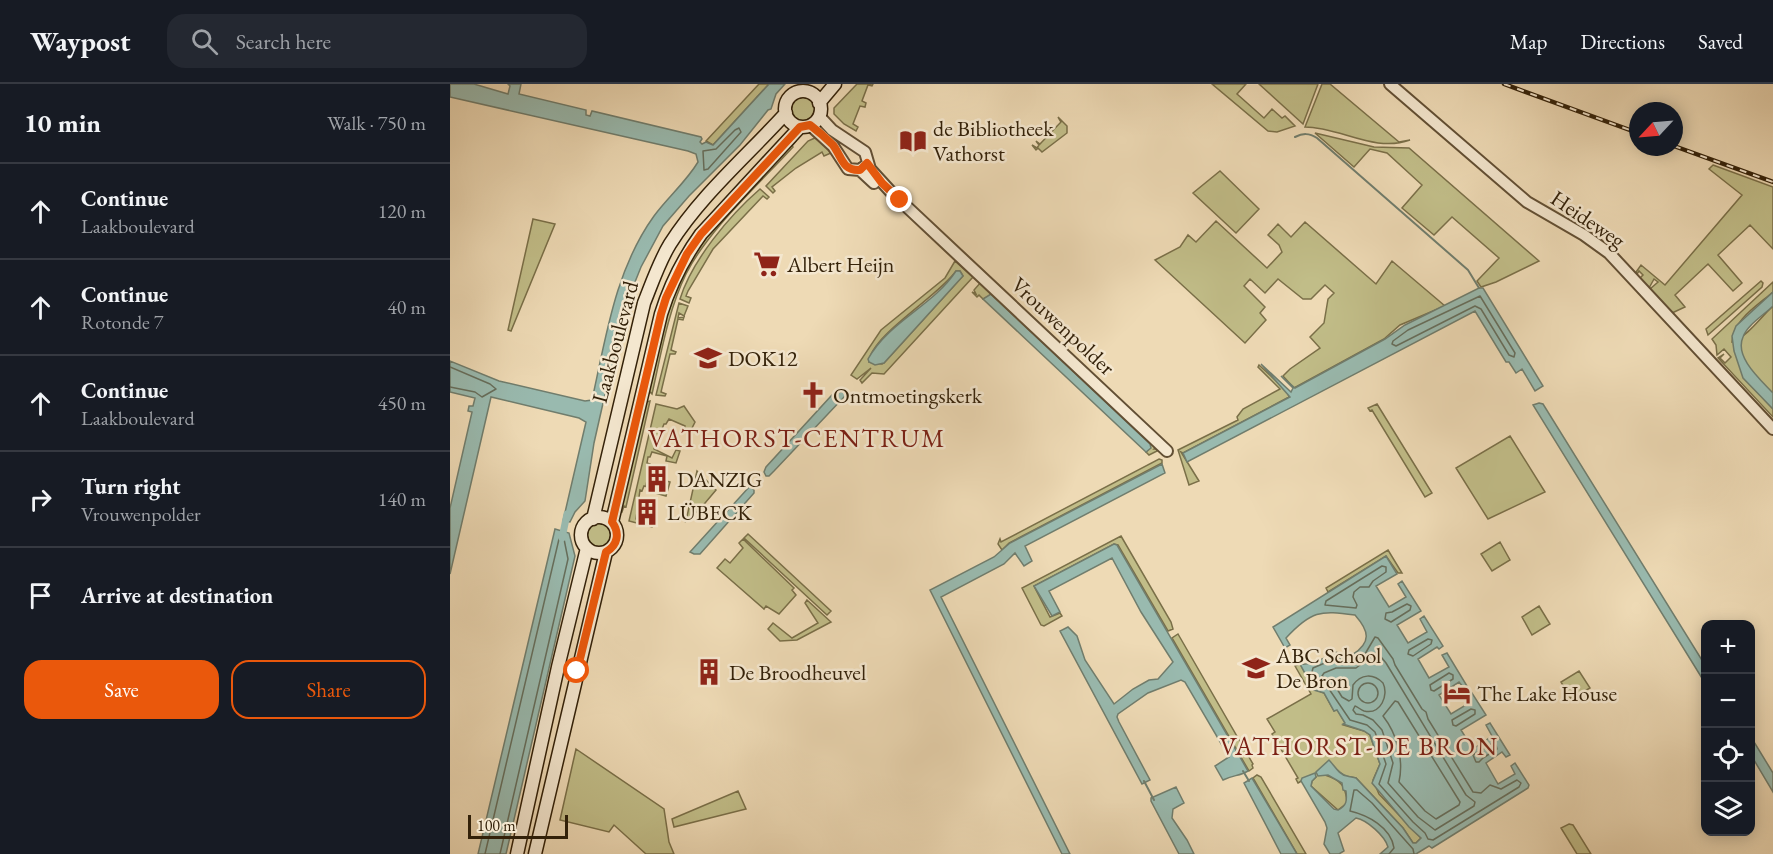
<!DOCTYPE html>
<html lang="en">
<head>
<meta charset="utf-8">
<style>
  :root { --surface:#171b24; --page:#242831; --text:#f1f3f6; --muted:#9ea1a6; --line:#363941; --accent:#ea580c }
  body { margin:0; font-family:"EB Garamond",serif; background:var(--page); color:var(--text) }
  .controls { position:absolute; right:18px; bottom:18px; display:grid; overflow:hidden; border-radius:12px; box-shadow:0 3px 15px #0003 }
  .controls button { width:54px; height:54px; display:grid; place-items:center; padding:0; border:0; border-bottom:2px solid var(--line); background:var(--surface); color:var(--text); font:30px sans-serif }
  .compass { position:absolute; left:1179px; top:18px; width:54px; height:54px; border-radius:50%; background:var(--surface); box-shadow:0 3px 15px #0003; rotate:244deg }
  .scale { position:absolute; left:18px; bottom:15px; width:100px; box-sizing:border-box; padding-left:6px; border:3px solid #332109; border-top:0; font-size:16px; line-height:21px; white-space:nowrap; color:#332109; -webkit-text-stroke:4px #f4e7cf; paint-order:stroke }
  .stop { position:absolute; width:18px; height:18px; margin:-14px; border:4px solid #ea580c; border-radius:50%; background:#fff }
  .stop.end { background:#ea580c; border-color:#fff; box-shadow:0 2px 6px #0008 }
  .list { margin:0; padding:0; list-style:none }
  h2 { display:flex; justify-content:space-between; align-items:center; height:78px; margin:0; padding:0 24px; font-size:26px }
  h2 small { font-size:20px; font-weight:400; color:var(--muted) }
  .list li { display:grid; grid-template-columns:39px 1fr auto; gap:18px; align-items:center; box-sizing:border-box; height:96px; padding:0 24px; border-top:2px solid var(--line) }
  .list b { display:block; font-size:22px; white-space:nowrap }
  .list p { margin:0; font-size:20px; white-space:nowrap; color:var(--muted) }
  .list em { font-size:20px; font-style:normal; color:var(--muted) }
  .actions { display:flex; gap:12px; padding:18px 24px }
  .actions a { flex:1; padding:14px 0; border:2px solid var(--accent); border-radius:18px; text-align:center; font-size:21px; color:var(--accent) }
  .actions .main { background:var(--accent); color:#fff }
  .icon { flex:none; width:33px; height:33px; fill:none; stroke:currentColor; stroke-width:2; stroke-linecap:round; stroke-linejoin:round }
  .map { position:relative; flex:none; width:1323px; height:770px; overflow:hidden }
  header { display:flex; align-items:center; gap:36px; box-sizing:border-box; height:84px; padding:0 30px; background:var(--surface); border-bottom:2px solid var(--line) }
  header strong { font-size:28px }
  nav { display:flex; gap:33px; margin-inline-start:auto; font-size:21px }
  .search { width:420px; height:54px; background:var(--page); display:flex; align-items:center; gap:15px; box-sizing:border-box; padding:0 21px; border-radius:18px; color:var(--muted); font-size:22px }
  main { display:flex }
  aside { flex:1; background:var(--surface) }
  .map>svg:first-child { display:block }
  .green { fill:#c1bd88; stroke:#7a6f48; stroke-width:1.5; fill-rule:evenodd }
  .water { fill:#99baaf; stroke:#707d6d; stroke-width:1.5 }
  .lines { fill:none; stroke-linecap:round; stroke-linejoin:round }
  .shore { stroke:#666e5c; stroke-width:1.5 }
  .stream { stroke:#707d6d; stroke-width:2 }
  .canal { stroke:#99baaf; stroke-width:7 }
  .tertiary-casing { stroke:#624f34; stroke-width:14 }
  .secondary-casing { stroke:#332109; stroke-width:15 }
  .tertiary { stroke:#f4e7cf; stroke-width:10 }
  .secondary { stroke:#f4e7cf; stroke-width:12 }
  .rail-casing { stroke:#332109; stroke-width:4.5 }
  .rail { stroke:#f4e7cf; stroke-width:2; stroke-dasharray:7; stroke-linecap:butt }
  .route { stroke:#ea580c; stroke-width:8 }
  .labels { text-anchor:middle; dominant-baseline:central; stroke-width:5; stroke-linejoin:round; paint-order:stroke }
  .poi-label { font-size:22px; fill:#332109; stroke:#f4e7cf; text-anchor:start }
  .street-label { font-size:22px; fill:#332109; stroke:#f4e7cf }
  .quarter-label { font-size:26px; letter-spacing:1.5px; fill:#7a1f14; stroke:#f4e7cf }
</style>
</head>
<body>
<header>
<strong>Waypost</strong>
<div class="search"><svg class="icon" aria-label="search" viewBox="0 0 24 24"><circle cx="10" cy="10" r="6"/><path d="M15 15l6 6"/></svg>Search here</div>
<nav><a>Map</a><a>Directions</a><a>Saved</a></nav>
</header>
<main>
<aside>
<h2>10 min<small>Walk · 750 m</small></h2>
<ul class="list">
<li><svg class="icon" aria-label="ahead" viewBox="0 0 24 24"><path d="M12 20V5M6 11l6-6 6 6"/></svg><div><b>Continue</b><p>Laakboulevard</p></div><em>120 m</em></li>
<li><svg class="icon" aria-label="ahead" viewBox="0 0 24 24"><path d="M12 20V5M6 11l6-6 6 6"/></svg><div><b>Continue</b><p>Rotonde 7</p></div><em>40 m</em></li>
<li><svg class="icon" aria-label="ahead" viewBox="0 0 24 24"><path d="M12 20V5M6 11l6-6 6 6"/></svg><div><b>Continue</b><p>Laakboulevard</p></div><em>450 m</em></li>
<li><svg class="icon" aria-label="right" viewBox="0 0 24 24"><path d="M7 20v-9h11M14 6l5 5-5 5"/></svg><div><b>Turn right</b><p>Vrouwenpolder</p></div><em>140 m</em></li>
<li><svg class="icon" aria-label="arrive" viewBox="0 0 24 24"><path d="M6 21V4h12l-3 4 3 4H6"/></svg><div><b>Arrive at destination</b></div></li>
</ul>
<div class="actions"><a class="main">Save</a><a>Share</a></div>
</aside>
<div class="map">
<svg width="1323" height="770" viewBox="0 0 1323 770">
  <rect width="100%" height="100%" fill="#eedab5"/>
  <filter id="stains"><feTurbulence type="fractalNoise" baseFrequency=".00333" numOctaves="4"/><feColorMatrix values="0 0 0 0 .2 0 0 0 0 .09 0 0 0 0 .02 0 0 0 .5 -.17"/></filter>
  <radialGradient id="worn" r=".72"><stop offset=".6" stop-color="#630" stop-opacity="0"/><stop offset="1" stop-color="#630" stop-opacity=".3"/></radialGradient>
  <!-- green -->
  <path class="green" d="M 309,0 L 319,0 L 263,61 L 256,57 Z
    M 407,0 L 423,0 L 422,2 L 418,1 L 412,17 L 416,19 L 415,23 L 410,22 L 403,40 L 408,43 L 406,47 L 394,40 L 384,30 L 384,24 Z
    M 762,0 L 796,0 L 787,10 L 814,34 L 822,25 L 832,34 L 835,32 L 845,42 L 827,48 L 818,47 Z
    M 809,0 L 868,0 L 853,40 Z
    M 872,0 L 880,0 L 949,58 L 960,56 C 924,69 890,43 855,43 Z
    M 353,11 L 363,16 L 366,26 L 362,35 L 353,39 L 343,36 L 339,26 L 343,15 Z
    M 608,33 L 617,42 L 617,49 L 592,68 L 588,64 L 586,66 L 582,61 L 587,64 L 589,61 L 586,57 L 590,60 L 611,38 Z
    M 865,49 L 924,63 L 959,64 L 1089,177 L 1046,198 L 1031,203 L 1027,197 L 1049,174 L 1002,133 L 984,151 L 952,124 L 972,101 L 937,69 L 920,65 L 904,83 Z
    M 367,53 L 381,69 L 374,72 L 372,68 L 346,84 L 322,103 L 325,107 L 323,109 L 316,102 L 358,57 Z
    M 341,55 L 346,57 L 342,62 L 343,63 C 309,100 258,146 236,190 C 218,227 211,270 202,310 L 197,305 L 210,243 L 245,162 Z
    M 1263,81 L 1323,103 L 1323,165 L 1300,141 L 1268,171 L 1292,199 L 1283,207 L 1258,180 L 1225,211 L 1235,223 L 1222,229 L 1200,205 L 1208,198 L 1204,195 L 1199,204 L 1190,194 L 1193,191 L 1189,187 L 1187,190 L 1186,188 L 1191,181 L 1215,201 L 1292,111 L 1259,85 Z
    M 770,87 L 809,125 L 786,149 L 743,109 Z
    M 310,105 L 319,113 L 317,115 L 313,112 L 263,165 L 238,207 L 236,212 L 241,214 L 239,219 L 230,215 C 242,176 280,131 310,105 Z
    M 83,135 L 105,140 L 61,247 L 58,246 Z
    M 766,137 L 817,184 L 832,168 L 829,161 L 818,151 L 828,140 L 841,153 L 855,138 L 926,200 L 942,177 L 995,222 L 950,241 L 934,255 L 844,304 L 833,292 L 840,285 L 870,264 L 860,253 L 874,239 L 878,215 L 884,209 L 875,201 L 861,215 L 853,215 L 828,195 L 815,209 L 800,195 L 794,202 L 815,223 L 810,229 L 816,236 L 795,259 L 705,176 L 730,163 L 738,151 L 746,158 Z
    M 505,177 L 523,193 L 434,290 L 422,289 L 412,299 L 410,296 L 411,295 L 421,284 L 407,295 L 401,291 L 431,246 L 495,194 ZM 506,187 L 510,187 L 513,192 L 434,279 L 432,280 L 419,278 C 421,251 489,212 506,187 Z
    M 1311,197 L 1313,199 L 1312,203 L 1258,251 L 1256,245 Z
    M 531,198 L 707,362 L 704,365 L 707,365 L 707,367 L 699,371 L 696,368 L 700,364 L 700,360 L 541,211 L 533,215 L 529,211 L 527,213 L 522,208 L 526,210 L 524,206 Z
    M 1323,198 L 1323,208 C 1308,221 1282,237 1282,258 C 1298,252 1310,234 1323,222 L 1323,318 L 1294,294 L 1323,325 L 1323,333 L 1268,274 L 1274,270 L 1270,274 L 1275,279 L 1281,273 L 1274,265 L 1267,271 L 1266,261 L 1262,255 Z
    M 229,219 L 238,222 L 234,232 L 229,229 L 228,234 L 234,233 L 233,236 L 228,235 L 221,266 L 226,268 L 225,270 L 220,270 L 211,308 L 216,310 L 215,312 L 206,311 Z
    M 809,281 L 837,307 L 839,313 L 733,369 L 731,368 L 749,397 L 739,401 L 728,366 L 788,336 L 787,333 L 793,325 L 830,305 L 808,283 Z
    M 200,317 L 176,423 L 174,422 L 172,428 L 168,425 L 196,318 Z
    M 206,320 L 227,325 L 234,322 L 245,338 L 239,350 L 233,347 L 235,342 L 219,335 L 216,340 L 214,340 L 204,365 L 222,374 L 226,366 L 230,367 L 226,379 L 216,377 L 217,372 L 202,368 L 200,373 L 198,373 L 197,379 L 200,380 L 196,402 L 214,406 L 216,397 L 220,398 L 216,412 L 205,409 L 206,405 L 194,402 L 192,407 L 190,406 L 186,435 L 206,440 L 202,443 L 179,437 Z
    M 927,320 L 982,409 L 975,413 L 922,326 L 920,327 L 918,324 Z
    M 1060,352 L 1095,408 L 1038,435 L 1006,384 Z
    M 709,375 L 712,376 L 712,379 L 559,459 L 552,466 L 548,460 L 550,455 L 551,458 Z
    M 247,387 L 266,406 L 250,425 L 236,437 Z
    M136 451a14 14 0 1 1 28 0a14 14 0 1 1-28 0Z
    M 298,450 L 381,527 L 377,531 L 294,454 Z
    M 671,452 L 721,538 L 723,545 L 718,547 L 668,461 L 664,460 L 584,502 L 600,533 L 610,529 L 612,532 L 594,542 L 591,541 L 572,504 Z
    M 293,455 L 344,504 L 342,506 L 346,511 L 329,530 L 316,522 L 314,525 L 267,484 L 275,475 L 280,479 L 293,464 L 289,459 Z
    M 1050,458 L 1060,476 L 1042,487 L 1031,470 Z
    M 938,466 L 952,489 L 948,489 L 936,472 L 878,508 L 876,504 Z
    M 357,516 L 381,538 L 347,556 L 330,557 L 318,545 L 323,539 L 342,554 L 368,539 L 355,519 Z
    M 1089,522 L 1100,540 L 1082,551 L 1072,533 Z
    M 728,550 L 803,680 L 802,681 L 803,684 L 799,687 L 722,554 Z
    M 850,580 L 864,605 L 874,609 L 884,627 L 887,625 L 895,639 L 893,641 L 914,647 L 920,651 L 930,680 L 923,696 L 929,710 L 971,754 L 966,759 L 963,759 L 953,744 L 906,694 L 895,692 L 885,685 L 875,691 C 891,696 896,702 897,719 L 888,726 L 861,702 L 862,697 L 866,693 C 857,690 855,695 848,699 L 846,695 L 848,694 L 822,650 L 825,648 L 817,635 L 861,610 L 845,582 Z
    M 1129,587 L 1140,604 L 1121,615 L 1111,598 Z
    M 126,665 L 214,725 L 219,758 L 224,770 L 196,770 L 164,741 L 159,748 L 110,736 Z
    M 807,691 L 811,693 L 856,770 L 847,770 L 803,694 Z
    M 288,707 L 296,725 L 224,743 L 222,735 Z
    M 1119,740 L 1123,741 L 1141,770 L 1127,770 L 1111,744 Z"/>
  <!-- water -->
  <path class="water" d="M 0,0 L 24,0 L 58,10 L 60,2 L 58,0 L 71,0 L 69,10 L 136,26 L 136,31 L 140,32 L 142,27 L 251,53 L 252,55 L 250,58 L 252,60 L 256,58 L 263,61 L 319,0 L 335,0 L 326,10 L 321,25 L 318,26 L 290,61 L 239,112 L 213,142 L 191,183 L 183,203 L 156,306 L 144,359 L 135,417 L 125,428 L 120,438 L 113,437 L 136,338 L 129,334 L 41,313 L 0,490 L 0,424 L 22,328 L 18,327 L 19,322 L 23,322 L 25,314 L 0,308 L 0,277 L 49,297 L 135,317 L 142,316 C 156,253 165,186 204,132 C 218,113 236,98 248,78 L 246,70 L 238,67 L 0,13 Z
    M 506,187 L 510,187 L 513,192 L 434,279 L 425,281 L 419,278 L 418,275 C 439,237 483,222 506,187 Z
    M 1029,204 L 1033,204 L 1093,302 L 1085,307 L 1072,285 L 1066,289 L 1059,278 L 1056,278 L 1025,227 L 737,378 L 733,369 L 840,313 L 811,280 L 841,308 L 843,304 L 831,292 L 845,304 L 935,255 L 955,241 Z
    M 1323,208 L 1323,222 C 1314,231 1297,241 1293,253 C 1284,273 1311,296 1323,309 L 1323,325 L 1293,294 L 1284,267 L 1282,252 L 1286,242 Z
    M 541,210 L 700,360 L 701,364 L 696,368 L 533,215 Z
    M 393,307 L 395,309 L 395,312 L 324,387 L 319,392 L 316,392 L 314,388 L 316,383 L 382,311 Z
    M 1089,319 L 1093,320 L 1255,581 L 1255,599 L 1083,321 Z
    M 712,380 L 715,389 L 575,462 L 582,477 L 574,482 L 565,469 L 554,480 L 491,513 L 620,770 L 612,770 L 480,506 L 544,473 L 560,459 Z
    M 300,402 L 304,406 L 304,409 L 250,470 L 244,470 L 240,468 Z
    M 105,445 L 119,449 L 125,472 L 56,770 L 28,770 Z
    M 664,460 L 667,461 L 798,687 C 790,692 783,691 773,696 L 765,682 L 779,673 L 735,598 L 731,596 L 698,609 L 668,630 L 667,633 L 669,638 L 700,696 L 692,700 L 610,547 L 618,543 L 627,552 L 635,576 L 664,620 L 683,605 L 699,596 L 708,595 L 723,578 L 691,528 L 662,474 L 599,507 L 610,528 L 602,532 L 584,502 Z
    M 936,472 L 947,490 L 926,502 L 939,523 L 956,513 L 948,500 L 952,497 L 971,527 L 947,541 L 958,559 L 977,548 L 970,535 L 974,532 L 993,562 L 989,565 L 987,563 L 968,575 L 979,594 L 999,583 L 992,571 L 997,569 L 1017,602 L 1014,604 L 1009,598 L 989,611 L 1001,630 L 1021,618 L 1018,612 L 1022,609 L 1036,631 L 1011,646 L 1023,665 L 1042,652 L 1036,641 L 1040,639 L 1060,671 L 1056,673 L 1052,668 L 1036,679 L 1048,700 L 1065,690 L 1061,682 L 1065,679 L 1079,701 L 1078,704 L 982,764 L 979,762 L 966,770 L 930,770 L 938,763 C 935,752 917,736 906,734 L 888,749 L 894,767 L 889,770 L 880,770 L 874,760 L 877,744 L 875,738 L 851,697 L 852,694 L 865,689 L 866,693 L 862,697 L 861,702 L 884,725 L 888,726 C 897,722 897,716 896,707 L 893,706 L 892,699 L 878,691 L 868,692 L 866,688 L 879,676 C 884,681 889,691 897,692 C 900,693 903,693 906,694 L 953,744 L 963,759 L 966,759 L 971,754 L 959,743 L 922,699 L 930,680 L 920,651 L 914,647 L 893,640 L 895,639 L 887,626 L 884,627 L 874,609 L 864,606 L 850,580 C 862,582 875,574 884,568 L 902,571 C 922,558 919,547 905,531 C 870,526 861,527 836,554 L 840,561 L 835,564 L 823,543 Z
    M 1301,653 L 1323,689 L 1323,708 L 1301,671 Z
    M 802,694 L 847,770 L 831,770 L 794,699 Z
    M 726,703 L 734,719 L 723,725 L 722,734 L 737,756 L 744,770 L 729,770 L 701,717 L 701,714 Z"/>
  <g class="lines">
    <!-- shore -->
    <path class="shore" d="M 289,44 L 291,48 L 258,85 L 254,86 L 253,67 L 266,65 L 285,46 Z
      M 1030,212 L 1065,269 L 1064,273 L 1059,271 L 1031,225 L 1025,222 L 946,262 L 942,260 L 943,257 L 958,246 Z
      M 0,283 L 40,300 L 46,305 L 32,313 L 25,308 L 0,303
      M 932,482 L 936,483 L 936,488 L 923,497 L 919,503 L 910,503 L 904,508 L 903,513 L 907,521 L 906,524 L 875,521 L 876,517 Z
      M 957,520 L 961,522 L 960,526 L 941,538 L 935,535 L 936,529 L 942,528 Z
      M 925,553 L 928,554 L 943,575 L 945,581 L 972,625 L 976,628 L 978,635 L 1023,708 L 1031,709 L 1040,701 L 1051,705 L 1067,696 L 1071,699 L 1069,703 L 983,756 L 978,755 L 975,749 L 963,738 L 929,700 L 936,680 L 925,648 L 917,641 L 900,636 L 879,605 L 868,600 L 862,588 L 863,584 L 884,575 L 905,576 L 915,570 Z
      M 978,555 L 982,556 L 981,560 L 963,572 L 958,570 L 959,566 Z
      M 927,568 L 936,579 L 1016,711 L 1025,718 L 1024,722 L 985,746 L 968,733 L 938,699 L 943,679 L 932,646 L 923,636 L 913,631 L 906,630 L 903,626 L 905,622 C 908,623 911,626 914,627 C 931,631 939,611 933,599 C 923,589 911,590 903,601 L 902,615 L 899,617 L 892,613 L 884,600 L 872,592 L 874,589 L 886,584 L 906,584 Z
      M 999,589 L 1003,591 L 1003,595 L 984,607 L 981,606 L 980,601 Z
      M908 609a10 10 0 1 1 20 0a10 10 0 1 1-20 0Z
      M 945,617 L 948,618 L 1010,718 L 1009,721 L 986,735 L 975,727 L 949,698 C 954,675 947,650 933,632 Z
      M 1021,625 L 1025,626 L 1025,630 L 1006,642 L 1003,641 L 1002,636 Z
      M 1043,659 L 1046,661 L 1047,665 L 1033,674 L 1029,678 L 1026,678 L 1023,671 Z
      M 35,770 L 109,455 L 112,453 L 114,455 L 118,475 L 50,770
      M 939,770 L 944,764 C 941,743 917,731 900,727 L 904,706 L 907,706 L 922,719 L 963,765 L 964,770"/>
    <!-- stream -->
    <path class="stream" d="M 845,53 C 853,49 859,49 867,54 L 1018,186 L 1029,204
      M 793,687 L 799,697
      M 694,697 L 704,716"/>
    <!-- canal -->
    <path class="canal" d="M 112,454 L 117,430"/>
    <defs>
      <path id="tertiary" d="M 940,0 L 1077,118 L 1134,151 L 1159,169 L 1323,345
        M 369,32 L 382,46 L 415,68 L 420,85 L 441,108 L 717,367
        M 360,41 L 383,62 L 398,85 L 410,86 L 415,82
        M 410,86 L 424,99"/>
      <path id="secondary" d="M335 25a18 18 0 1 1 36 0a18 18 0 1 1-36 0Z
        M 369,19 L 385,0
        M131 451a18 18 0 1 1 36 0a18 18 0 1 1-36 0Z
        M 143,435 L 194,219 C 202,199 209,178 220,160 C 251,111 297,72 336,29
        M 162,438 L 211,230 C 220,201 233,175 251,150 L 350,43
        M 67,770 L 108,583 L 137,464
        M 85,770 L 156,468"/>
    </defs>
    <!-- tertiary casing -->
    <use href="#tertiary" class="tertiary-casing"/>
    <!-- secondary casing -->
    <use href="#secondary" class="secondary-casing"/>
    <!-- tertiary -->
    <use href="#tertiary" class="tertiary"/>
    <!-- secondary -->
    <use href="#secondary" class="secondary"/>
    <defs>
      <path id="rail" d="M 1054,0 L 1188,49
        M 1224,62 L 1323,98"/>
    </defs>
    <!-- rail casing -->
    <use href="#rail" class="rail-casing"/>
    <!-- rail -->
    <use href="#rail" class="rail"/>
  </g>
  <g class="lines">
    <!-- route -->
    <path class="route" d="M 127,587 L 156,468 C 168,461 170,449 162,438 L 211,230 L 216,214 L 237,170 L 251,150 L 350,43 L 360,41 C 368,47 376,54 383,61 C 392,73 392,87 410,86 L 417,79 L 432,99 L 450,116"/>
  </g>
  <!-- icons -->
  <defs>
    <symbol id="library-bare" viewBox="-9 -9 18 18"><path d="M-6-4Q-3-5.5-.7-3.5V5Q-3 3-6 4ZM6-4Q3-5.5 .7-3.5V5Q3 3 6 4Z" fill="#8f2418" stroke="#f4e7cf" stroke-width="2.5" paint-order="stroke"/></symbol>
    <symbol id="supermarket-bare" viewBox="-9 -9 18 18"><path d="M-6-5.5h2.5l.6 2H6L4.5 2H-2.5L-4.4-4H-6ZM-1.5 3.2a1.3 1.3 0 1 0 .1 0ZM3 3.2a1.3 1.3 0 1 0 .1 0Z" fill="#8f2418" stroke="#f4e7cf" stroke-width="2.5" paint-order="stroke"/></symbol>
    <symbol id="school-bare" viewBox="-9 -9 18 18"><path d="M0-5L7-2L0 1L-7-2ZM-4 1L0 2.5L4 1V4Q0 6-4 4Z" fill="#8f2418" stroke="#f4e7cf" stroke-width="2.5" paint-order="stroke"/></symbol>
    <symbol id="church-bare" viewBox="-9 -9 18 18"><path d="M-1.2-6h2.4v3.5h3.3v2.4h-3.3V6h-2.4V-.1h-3.3v-2.4h3.3Z" fill="#8f2418" stroke="#f4e7cf" stroke-width="2.5" paint-order="stroke"/></symbol>
    <symbol id="building-bare" viewBox="-9 -9 18 18"><path d="M-4-6H4V6H1V3H-1V6H-4ZM-2.5-4.3h1.7v1.8h-1.7ZM.8-4.3h1.7v1.8H.8ZM-2.5-1h1.7V.8h-1.7ZM.8-1h1.7V.8H.8Z" fill="#8f2418" stroke="#f4e7cf" stroke-width="2.5" paint-order="stroke"/></symbol>
    <symbol id="hotel-bare" viewBox="-9 -9 18 18"><path d="M-6-4.5h1.5V1H6V5H4.5V3h-9V5H-6ZM-4 0a1.8 1.8 0 1 1 3.6 0ZM.5 0V-2.5h3Q6-2.5 6 0Z" fill="#8f2418" stroke="#f4e7cf" stroke-width="2.5" paint-order="stroke"/></symbol>
  </defs>
  <g fill-rule="evenodd">
    <use href="#library-bare" x="444" y="38" width="38" height="38"/>
    <use href="#supermarket-bare" x="298" y="161" width="38" height="38"/>
    <use href="#school-bare" x="239" y="255" width="38" height="38"/>
    <use href="#church-bare" x="344" y="292" width="38" height="38"/>
    <use href="#building-bare" x="188" y="376" width="38" height="38"/>
    <use href="#building-bare" x="178" y="409" width="38" height="38"/>
    <use href="#school-bare" x="787" y="565" width="38" height="38"/>
    <use href="#building-bare" x="240" y="569" width="38" height="38"/>
    <use href="#hotel-bare" x="988" y="590" width="38" height="38"/>
  </g>
  <g class="labels">
    <!-- poi labels -->
    <g class="poi-label">
      <text x="483" y="44">de Bibliotheek<tspan x="483" dy="25">Vathorst</tspan></text>
      <text x="337" y="180">Albert Heijn</text>
      <text x="278" y="274">DOK12</text>
      <text x="383" y="311">Ontmoetingskerk</text>
      <text x="227" y="395">DANZIG</text>
      <text x="217" y="428">LÜBECK</text>
      <text x="826" y="571">ABC School<tspan x="826" dy="25">De Bron</tspan></text>
      <text x="279" y="588">De Broodheuvel</text>
      <text x="1027" y="609">The Lake House</text>
    </g>
    <!-- street labels -->
    <g class="street-label">
      <text transform="translate(1138 135) rotate(34)">Heideweg</text>
      <text transform="translate(613 242) rotate(43)">Vrouwenpolder</text>
      <text transform="translate(165 258) rotate(-75)">Laakboulevard</text>
    </g>
    <!-- quarter labels -->
    <g class="quarter-label">
      <text x="347" y="354">VATHORST-CENTRUM</text>
      <text x="909" y="662">VATHORST-DE BRON</text>
    </g>
  </g>
  <rect width="100%" height="100%" filter="url(#stains)"/>
  <rect width="100%" height="100%" fill="url(#worn)"/>
</svg>
<div class="controls">
<button>+</button>
<button>−</button>
<button><svg class="icon" aria-label="locate" viewBox="0 0 24 24"><circle cx="12" cy="12" r="6"/><path d="M12 2v4M12 18v4M2 12h4M18 12h4"/></svg></button>
<button><svg class="icon" aria-label="layers" viewBox="0 0 24 24"><path d="M12 4l9 5-9 5-9-5zM3 14l9 5 9-5"/></svg></button>
</div>
<svg class="compass" viewBox="-18 -18 36 36"><path d="M0-13l5 13h-10z" fill="#e53935"/><path d="M0 13l5-13h-10z" fill="#9ea1a6"/></svg>
<div class="scale">100 m</div>
<div class="stop" style="left:127px;top:587px"></div>
<div class="stop end" style="left:450px;top:116px"></div>
</div>
</main>
</body>
</html>
